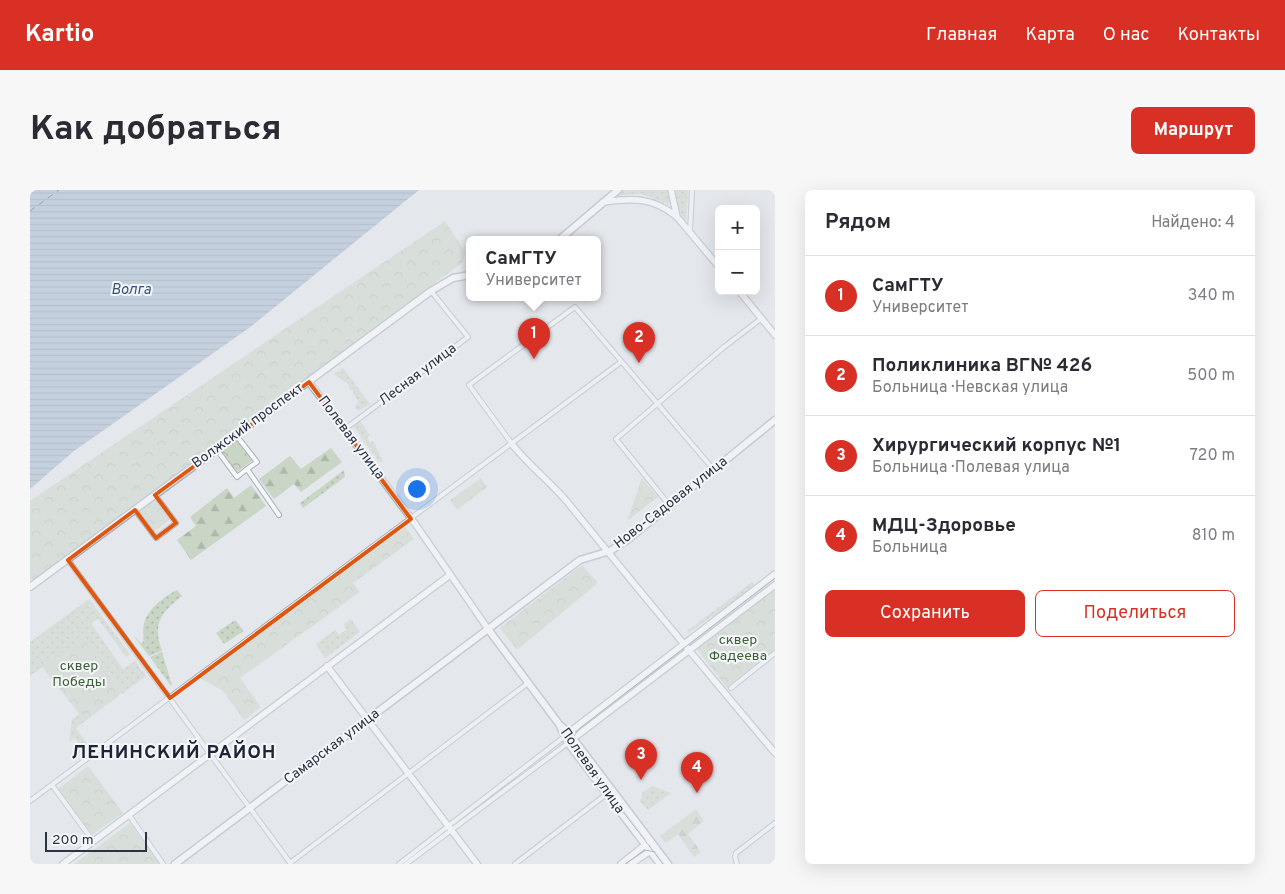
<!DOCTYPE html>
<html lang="ru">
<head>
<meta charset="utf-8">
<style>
  :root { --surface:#fff; --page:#f7f7f7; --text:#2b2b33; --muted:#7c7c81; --line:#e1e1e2; --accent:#d93025 }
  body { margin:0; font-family:Overpass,sans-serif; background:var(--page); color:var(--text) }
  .controls { position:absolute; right:15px; top:15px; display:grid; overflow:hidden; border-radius:8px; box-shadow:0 5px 20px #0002 }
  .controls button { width:45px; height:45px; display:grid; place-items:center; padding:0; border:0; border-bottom:1px solid var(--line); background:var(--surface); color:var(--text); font:25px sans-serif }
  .scale { position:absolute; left:15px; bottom:12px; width:102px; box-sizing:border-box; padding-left:5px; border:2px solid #2b3445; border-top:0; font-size:14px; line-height:18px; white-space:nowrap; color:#2b3445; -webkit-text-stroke:4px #f4f6f9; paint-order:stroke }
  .you { position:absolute; left:386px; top:298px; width:18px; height:18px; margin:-12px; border:4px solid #fff; border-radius:50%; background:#1a73e8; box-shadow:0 0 0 8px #1a73e833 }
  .badge { display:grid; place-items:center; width:32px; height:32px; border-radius:50%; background:var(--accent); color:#fff; font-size:16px; font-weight:700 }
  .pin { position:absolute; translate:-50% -41px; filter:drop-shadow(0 1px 2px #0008) }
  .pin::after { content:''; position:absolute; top:26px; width:18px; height:15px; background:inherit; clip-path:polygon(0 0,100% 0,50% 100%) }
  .popup { position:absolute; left:436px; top:46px; width:135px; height:65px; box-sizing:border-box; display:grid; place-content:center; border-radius:8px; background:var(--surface); filter:drop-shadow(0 1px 4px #0005); font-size:16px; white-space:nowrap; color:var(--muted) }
  .popup b { font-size:19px; color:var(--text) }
  .popup::after { content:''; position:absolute; left:50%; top:100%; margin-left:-10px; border:10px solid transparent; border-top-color:var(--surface) }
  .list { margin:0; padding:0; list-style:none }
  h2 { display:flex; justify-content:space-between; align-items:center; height:65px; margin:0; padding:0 20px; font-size:21px }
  h2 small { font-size:16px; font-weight:400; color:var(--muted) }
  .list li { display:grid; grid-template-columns:32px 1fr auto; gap:15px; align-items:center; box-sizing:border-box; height:80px; padding:0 20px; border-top:1px solid var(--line) }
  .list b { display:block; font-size:19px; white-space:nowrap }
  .list p { margin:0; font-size:16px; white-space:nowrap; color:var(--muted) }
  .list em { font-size:16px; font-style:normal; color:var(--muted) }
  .actions { display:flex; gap:10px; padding:15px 20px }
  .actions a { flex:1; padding:11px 0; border:1px solid var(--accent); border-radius:8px; text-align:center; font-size:18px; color:var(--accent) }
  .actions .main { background:var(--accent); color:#fff }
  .map { position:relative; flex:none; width:745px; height:674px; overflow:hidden; border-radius:8px }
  header { display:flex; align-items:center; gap:30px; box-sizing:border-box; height:70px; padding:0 25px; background:var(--accent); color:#fff }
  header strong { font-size:24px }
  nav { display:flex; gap:28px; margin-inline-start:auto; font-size:18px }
  .intro { display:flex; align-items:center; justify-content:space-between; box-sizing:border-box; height:120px; padding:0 30px }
  h1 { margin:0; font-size:35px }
  .button { padding:12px 22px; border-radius:8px; background:var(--accent); color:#fff; font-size:18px; font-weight:700 }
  main { display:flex; gap:30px; padding:0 30px }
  aside { flex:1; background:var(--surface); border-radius:8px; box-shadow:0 5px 20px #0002 }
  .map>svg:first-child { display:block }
  .grass { fill:url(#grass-dots) }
  .forest { fill:url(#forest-firs) }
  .park { fill:url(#park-crowns) }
  .water { fill:url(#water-rules) }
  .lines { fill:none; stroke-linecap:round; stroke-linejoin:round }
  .ferry { stroke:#34527a; stroke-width:1; stroke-dasharray:6 5; stroke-linecap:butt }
  .street-casing { stroke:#a9aeb7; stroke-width:6 }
  .secondary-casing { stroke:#a9aeb7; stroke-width:8 }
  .primary-casing { stroke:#a3abb8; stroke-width:9 }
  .street { stroke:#f7f8fa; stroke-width:4 }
  .secondary { stroke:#fff; stroke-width:5.5 }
  .primary { stroke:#fff; stroke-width:6 }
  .tram { stroke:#7d8696; stroke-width:1 }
  .marked { fill:none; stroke:#df570f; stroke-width:4; stroke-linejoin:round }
  .labels { text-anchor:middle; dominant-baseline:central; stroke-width:4; stroke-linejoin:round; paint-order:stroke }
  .street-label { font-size:14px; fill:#2b3445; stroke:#f4f6f9 }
  .park-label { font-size:14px; fill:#3f6138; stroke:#f4f6f9 }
  .water-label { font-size:15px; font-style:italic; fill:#34527a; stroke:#f4f6f9 }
  .district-label { font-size:19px; font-weight:bold; letter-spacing:1px; fill:#1d2536; stroke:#f4f6f9 }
</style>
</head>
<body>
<header>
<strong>Kartio</strong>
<nav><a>Главная</a><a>Карта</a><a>О нас</a><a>Контакты</a></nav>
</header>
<div class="intro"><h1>Как добраться</h1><a class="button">Маршрут</a></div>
<main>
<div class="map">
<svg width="745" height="674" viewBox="0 0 745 674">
  <defs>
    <pattern id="grass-dots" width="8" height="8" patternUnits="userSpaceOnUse" patternTransform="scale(1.25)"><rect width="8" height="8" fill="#c9d6c5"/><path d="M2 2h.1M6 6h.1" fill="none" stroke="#adb8ab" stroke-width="1.8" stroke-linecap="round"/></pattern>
    <pattern id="forest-firs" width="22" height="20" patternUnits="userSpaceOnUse" patternTransform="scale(1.25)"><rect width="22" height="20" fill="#c9d6c5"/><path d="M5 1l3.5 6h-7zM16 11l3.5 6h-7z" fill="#adb8ab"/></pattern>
    <pattern id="park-crowns" width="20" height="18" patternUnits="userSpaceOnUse" patternTransform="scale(1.25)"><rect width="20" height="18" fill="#c9d6c5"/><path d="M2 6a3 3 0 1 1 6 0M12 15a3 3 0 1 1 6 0" fill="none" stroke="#adb8ab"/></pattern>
    <pattern id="water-rules" width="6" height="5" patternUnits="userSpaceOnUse" patternTransform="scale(1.25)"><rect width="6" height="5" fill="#9fb4cc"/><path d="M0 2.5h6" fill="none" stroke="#8293a7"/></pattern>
  </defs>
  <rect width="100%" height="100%" fill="#e4e7ec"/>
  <!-- grass -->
  <path class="grass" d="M 592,0 L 637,0 L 640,15 L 611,4 L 585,6 Z
    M 643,0 L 658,0 L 656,31 L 648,22 Z
    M 313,178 L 340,214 L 328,221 L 325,216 L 328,211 L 323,203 L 323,200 L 320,200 L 318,194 L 304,184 Z
    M 330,231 L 340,245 L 337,248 L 340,253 L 343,251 L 353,271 L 349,272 L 323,236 Z
    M 314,280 L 315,287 L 273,318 L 270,313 Z
    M 722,392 L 725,396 L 684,427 L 682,426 L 659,443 L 657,441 Z
    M 147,400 L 152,406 C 131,423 122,433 132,461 L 119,466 L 103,445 L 112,454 C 115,448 112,441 114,434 C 117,419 135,406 147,400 Z
    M 59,409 L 100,464 L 96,467 L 68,429 L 61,433 L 93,479 L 105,471 L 116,486 L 92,504 L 86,492 L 54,449 L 50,450 L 0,486 L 0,452 Z
    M 321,429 L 330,442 L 295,468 L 286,454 L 305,440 L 309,445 L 316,440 L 314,434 Z
    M 205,430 L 214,441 L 194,454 L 186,443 Z
    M 132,462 L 142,495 L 141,496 L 120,467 Z
    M 90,505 L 46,538 L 59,556 L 47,565 L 44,561 L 51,556 L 45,548 L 39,552 L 42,529 L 49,524 L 47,521 Z
    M 622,596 L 641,603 L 618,620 L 609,610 L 612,608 L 612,603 Z"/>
  <!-- forest -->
  <path class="forest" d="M 301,258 L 312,272 L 271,302 L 264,294 L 244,309 L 229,289 L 260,266 L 271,279 Z
    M 221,295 L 236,316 L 161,370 L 147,350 L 166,336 L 160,327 L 197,298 L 204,308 Z
    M 666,619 L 674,631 L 658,644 L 671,662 L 664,667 L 648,644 L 636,653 L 630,646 Z"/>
  <!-- park -->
  <path class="park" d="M 415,31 L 436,63 L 432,73 L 3,390 L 0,389 L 0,311 Z
    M 206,248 L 223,270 L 206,283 L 190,260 Z
    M 451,288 L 457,297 L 427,320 L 420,310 Z
    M 612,288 L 628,307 L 597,331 Z
    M 126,309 L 141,329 L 124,342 L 109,322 Z
    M 375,337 L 384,349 L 323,393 L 330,402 L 210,488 L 231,517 L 214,530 L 193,501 L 170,488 Z
    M 552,375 L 568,393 L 487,460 L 470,438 Z
    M 745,397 L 745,462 L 698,499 L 666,458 Z
    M 50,449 L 54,449 L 93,502 L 55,531 L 12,477 Z
    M 58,576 L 93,623 L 62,645 L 28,599 Z
    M 100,633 L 130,674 L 44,674 Z"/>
  <!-- water -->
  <path class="water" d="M 0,0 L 389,0 L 219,138 L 44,261 L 0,299 Z"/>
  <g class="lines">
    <!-- ferry -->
    <path class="ferry" d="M 0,21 L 29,0"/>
    <defs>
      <path id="street" d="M 660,42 L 662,0
        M 315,239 L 438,147 L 401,101
        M 206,245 L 227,272 L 217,279
        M 482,254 L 439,195 L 545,117 L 684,280
        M 187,260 L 207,287 L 217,279 L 249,325
        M 640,316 L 586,249 L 694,157 L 732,128
        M 105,320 L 126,348 L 146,333 L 125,305
        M 38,370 L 261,674
        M 701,498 L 745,463
        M 22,595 L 63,651
        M 0,611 L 591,172
        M 99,625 L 133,674
        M 260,673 L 498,493
        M 369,674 L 534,547
        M 376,674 L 538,553
        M 485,674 L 578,603
        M 707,674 L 705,667 L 706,663 L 745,633"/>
      <path id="secondary" d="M 641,0 L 647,27 L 689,77
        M 573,12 C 602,8 622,7 646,26
        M 709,101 L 745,145
        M 279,192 L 386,335 L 458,439
        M 482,254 C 499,276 522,293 539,314 C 607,398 676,481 745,563
        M 297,476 L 447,674
        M 537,544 L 745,384
        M 540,551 L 745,395
        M 33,674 L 420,385
        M 591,674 L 620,651
        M 601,674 L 622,660"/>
      <path id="primary" d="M 529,50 L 588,0
        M 0,397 L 401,101 L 423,88 L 440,85
        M 458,439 L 529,534 L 538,553 L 630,674
        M 530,535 L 539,543 L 638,674
        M 145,674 L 550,370 L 580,361 L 596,351 L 745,230"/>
    </defs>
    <!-- street casing -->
    <use href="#street" class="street-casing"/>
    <!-- secondary casing -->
    <use href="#secondary" class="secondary-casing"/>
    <!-- primary casing -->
    <use href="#primary" class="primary-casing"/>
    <!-- street -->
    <use href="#street" class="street"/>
    <!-- secondary -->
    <use href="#secondary" class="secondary"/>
    <!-- primary -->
    <use href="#primary" class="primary"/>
    <!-- tram -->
    <path class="tram" d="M 595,674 L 615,660 L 625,662
      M 633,674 L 545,559 L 544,546 L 550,538 L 745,388"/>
  </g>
  <!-- marked area -->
  <path d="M0 0H745V674H0ZM 279,192 L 381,329 L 140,508 L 38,370 L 105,320 L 126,348 L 146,333 L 125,305 Z" fill="#e4e7ec" fill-opacity=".55" fill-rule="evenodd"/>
  <path class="marked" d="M 279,192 L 381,329 L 140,508 L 38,370 L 105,320 L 126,348 L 146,333 L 125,305 Z"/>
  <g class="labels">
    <!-- street labels -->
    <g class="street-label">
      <text transform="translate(388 185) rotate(-37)">Лесная улица</text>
      <text transform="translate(218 236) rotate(-36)">Волжский проспект</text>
      <text transform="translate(321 248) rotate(53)">Полевая улица</text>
      <text transform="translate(641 313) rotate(-38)">Ново-Садовая улица</text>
      <text transform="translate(302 557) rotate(-37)">Самарская улица</text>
      <text transform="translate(562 581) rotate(55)">Полевая улица</text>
    </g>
    <!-- park labels -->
    <g class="park-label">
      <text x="708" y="450">сквер<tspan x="708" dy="16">Фадеева</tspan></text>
      <text x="49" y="476">сквер<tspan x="49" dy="16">Победы</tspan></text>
    </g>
    <!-- water labels -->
    <g class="water-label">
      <text x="101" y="100">Волга</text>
    </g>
    <!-- district labels -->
    <g class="district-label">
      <text x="144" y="563">ЛЕНИНСКИЙ РАЙОН</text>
    </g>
  </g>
</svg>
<div class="controls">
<button>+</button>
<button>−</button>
</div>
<div class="scale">200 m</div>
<div class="you"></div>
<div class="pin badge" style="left:504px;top:169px">1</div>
<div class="popup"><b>СамГТУ</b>Университет</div>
<div class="pin badge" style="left:609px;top:173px">2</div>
<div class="pin badge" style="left:611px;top:590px">3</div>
<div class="pin badge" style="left:667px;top:603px">4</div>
</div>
<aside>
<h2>Рядом<small>Найдено: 4</small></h2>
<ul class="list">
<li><span class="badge">1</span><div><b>СамГТУ</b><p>Университет</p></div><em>340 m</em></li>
<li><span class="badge">2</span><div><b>Поликлиника ВГ№ 426</b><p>Больница · Невская улица</p></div><em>500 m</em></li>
<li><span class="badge">3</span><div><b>Хирургический корпус №1</b><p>Больница · Полевая улица</p></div><em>720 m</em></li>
<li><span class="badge">4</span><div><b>МДЦ-Здоровье</b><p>Больница</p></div><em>810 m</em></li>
</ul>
<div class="actions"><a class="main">Сохранить</a><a>Поделиться</a></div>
</aside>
</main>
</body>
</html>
